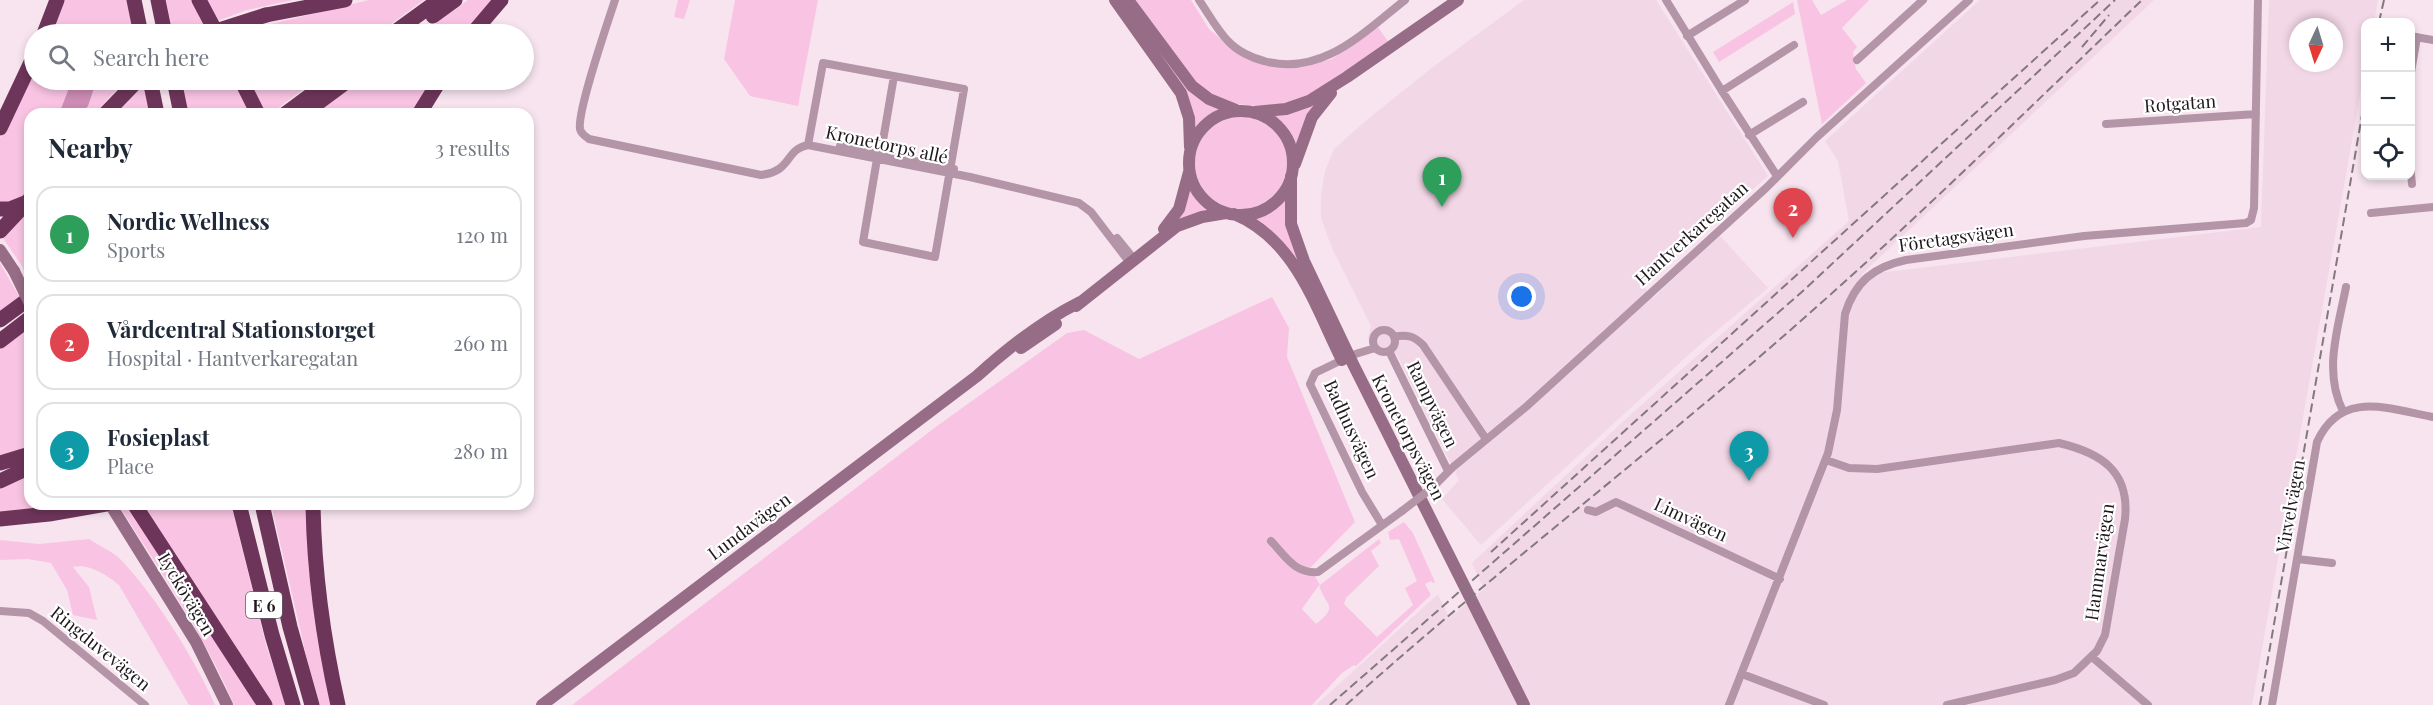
<!DOCTYPE html>
<html lang="en">
<head>
<meta charset="utf-8">
<style>
  :root { --surface:#fff; --page:#f2f2f3; --text:#1f2937; --muted:#747a83; --line:#e0e1e3; --accent:#d93025 }
  body { margin:0; font-family:"Playfair Display",serif; background:var(--page); color:var(--text) }
  .controls { position:absolute; right:18px; top:18px; display:grid; overflow:hidden; border-radius:12px; box-shadow:0 3px 9px #0003 }
  .controls button { width:54px; height:54px; display:grid; place-items:center; padding:0; border:0; border-bottom:2px solid var(--line); background:var(--surface); color:var(--text); font:30px sans-serif }
  .compass { position:absolute; left:2289px; top:18px; width:54px; height:54px; border-radius:50%; background:var(--surface); box-shadow:0 3px 9px #0003; rotate:184deg }
  .you { position:absolute; left:1522px; top:297px; width:21px; height:21px; margin:-15px; border:4px solid #fff; border-radius:50%; background:#1a73e8; box-shadow:0 0 0 9px #1a73e833 }
  .badge { display:grid; place-items:center; width:39px; height:39px; border-radius:50%; background:var(--accent); color:#fff; font-size:20px; font-weight:700 }
  .pin { position:absolute; translate:-50% -50px; filter:drop-shadow(0 2px 3px #0008) }
  .pin::after { content:''; position:absolute; top:32px; width:21px; height:18px; background:inherit; clip-path:polygon(0 0,100% 0,50% 100%) }
  .list { margin:0; padding:0; list-style:none }
  h2 { display:flex; justify-content:space-between; align-items:center; height:78px; margin:0; padding:0 24px; font-size:26px }
  h2 small { font-size:20px; font-weight:400; color:var(--muted) }
  .list li { display:grid; grid-template-columns:39px 1fr auto; gap:18px; align-items:center; box-sizing:border-box; height:96px; margin:0 12px 12px; padding:0 12px; border:2px solid var(--line); border-radius:18px }
  .list b { display:block; font-size:22px; white-space:nowrap }
  .list p { margin:0; font-size:20px; white-space:nowrap; color:var(--muted) }
  .list em { font-size:20px; font-style:normal; color:var(--muted) }
  .icon { flex:none; width:33px; height:33px; fill:none; stroke:currentColor; stroke-width:2; stroke-linecap:round; stroke-linejoin:round }
  .map { position:relative; flex:none; width:2433px; height:705px; overflow:hidden }
  .search { position:absolute; background:var(--surface); box-shadow:0 3px 9px #0003; left:24px; top:24px; width:510px; height:66px; display:flex; align-items:center; gap:15px; box-sizing:border-box; padding:0 21px; border-radius:33px; color:var(--muted); font-size:22px }
  .panel { position:absolute; background:var(--surface); box-shadow:0 3px 9px #0003; left:24px; top:108px; width:510px; height:402px; border-radius:18px }
  .map>svg:first-child { display:block }
  .built { fill:#f2d7e6; fill-rule:evenodd }
  .green { fill:#f9c4e3; fill-rule:evenodd }
  .water { fill:#cd8cb4 }
  .lines { fill:none; stroke-linecap:round; stroke-linejoin:round }
  .street { stroke:#b395a7; stroke-width:8 }
  .secondary { stroke:#976c86; stroke-width:12 }
  .highway { stroke:#6e355a; stroke-width:15 }
  .rail { stroke:#84787f; stroke-width:2; stroke-dasharray:9 4.5; stroke-linecap:butt }
  .street-bridge { stroke:#b395a7; stroke-width:8 }
  .secondary-bridge { stroke:#976c86; stroke-width:12 }
  .highway-bridge { stroke:#6e355a; stroke-width:15 }
  .labels { text-anchor:middle; dominant-baseline:central; stroke-width:4.5; stroke-linejoin:round; paint-order:stroke }
  .shield { fill:#fff; stroke:#625d60; stroke-width:1.5 }
  .shield-label { font-size:16px; font-weight:bold; fill:#1f181c }
  .street-label { font-size:18px; fill:#1f181c; stroke:#fff }
</style>
</head>
<body>
<div class="map">
<svg width="2433" height="705" viewBox="0 0 2433 705">
  <rect width="100%" height="100%" fill="#f7e4ef"/>
  <!-- built -->
  <path class="built" d="M 1524,0 L 1656,0 L 1768,176 L 1642,284 L 1653,298 L 1719,235 L 1768,288 L 1696,348 L 1481,545 L 1442,499 L 1459,480 L 1397,355 L 1379,356 L 1368,338 L 1371,326 L 1332,248 L 1321,218 L 1321,195 L 1325,171 L 1334,149 L 1368,119 L 1433,67 Z
    M 1980,0 L 2154,0 L 1861,275 L 2261,227 L 2269,0 L 2378,0 L 2374,22 L 2366,22 L 2365,67 L 2252,705 L 1316,705 L 1438,594 L 1449,618 L 1484,589 L 1472,563 L 1628,417 L 1849,221 L 1838,161 L 1825,141 ZM 2298,27 L 2334,27 L 2334,63 L 2298,63 Z"/>
  <!-- green -->
  <path class="green" d="M 61,0 L 128,0 L 135,34 L 48,34 Z
    M 166,0 L 193,0 L 206,25 L 187,34 L 173,34 Z
    M 206,0 L 293,0 L 247,10 L 217,21 Z
    M 369,0 L 424,0 L 377,34 L 231,34 Z
    M 468,0 L 494,0 L 463,34 L 421,34 Z
    M 678,0 L 690,0 L 684,19 L 674,17 Z
    M 735,0 L 818,0 L 798,106 L 750,96 L 724,59 Z
    M 1132,0 L 1191,0 L 1209,29 L 1235,51 L 1305,66 L 1332,59 L 1378,27 L 1389,43 L 1308,99 L 1265,107 L 1237,104 L 1227,102 L 1200,89 Z
    M 1797,0 L 1812,0 L 1821,15 L 1847,0 L 1869,0 L 1842,28 L 1857,47 L 1853,52 L 1856,69 L 1866,83 L 1822,124 Z
    M 1793,2 L 1795,14 L 1719,62 L 1713,52 Z
    M 1150,38 L 1222,108 L 1207,116 L 1194,129 L 1193,117 Z
    M 34,65 L 34,80 L 125,80 L 94,114 L 30,114 L 30,194 L 21,201 L 0,203 L 0,138 Z
    M 181,80 L 234,80 L 251,114 L 188,114 Z
    M 248,80 L 316,80 L 270,114 L 265,114 Z
    M 361,80 L 433,80 L 413,114 L 314,114 Z
    M 144,85 L 150,114 L 116,114 Z
    M 1317,99 L 1297,153 L 1287,130 L 1273,116 Z
    M1195 163a46 46 0 1 1 92 0a46 46 0 1 1-92 0Z
    M 1189,186 L 1199,201 L 1212,212 L 1175,223 Z
    M 1287,198 L 1297,257 L 1294,258 L 1253,220 L 1272,212 Z
    M 30,206 L 30,284 L 22,266 L 1,235 Z
    M 0,263 L 20,298 L 0,312 Z
    M 1272,297 L 1289,328 L 1287,357 L 1355,522 L 1310,568 L 1320,585 L 1379,539 L 1381,543 L 1371,551 L 1379,566 L 1346,598 L 1344,604 L 1377,637 L 1413,605 L 1405,588 L 1417,581 L 1399,539 L 1390,540 L 1388,532 L 1404,522 L 1413,533 L 1435,582 L 1433,583 L 1431,581 L 1425,584 L 1431,595 L 1356,666 L 1354,665 L 1342,673 L 1312,705 L 572,705 L 937,426 L 1067,333 L 1084,330 L 1139,359 ZM 1319,585 C 1325,606 1340,605 1316,624 L 1302,609 Z
    M 30,327 L 30,445 L 0,458 L 0,345 Z
    M 30,471 L 30,504 L 80,504 L 0,514 L 0,485 Z
    M 140,504 L 231,504 L 266,645 L 286,705 L 270,705 Z
    M 271,504 L 308,504 L 332,705 L 320,705 L 307,659 Z
    M 127,505 L 259,705 L 234,705 C 205,636 161,572 121,509 Z
    M 89,539 C 99,546 115,552 123,562 C 156,597 196,661 215,705 L 189,705 L 119,585 C 108,576 89,563 73,567 L 89,587 L 97,620 L 73,615 L 67,590 L 51,563 L 28,559 L 0,560 L 0,540 L 39,544 Z"/>
  <!-- water -->
  <path class="water" d="M 76,80 L 90,80 L 96,82 L 88,106 L 81,114 L 59,114 L 71,83 Z"/>
  <g class="lines">
    <!-- street -->
    <path class="street" d="M 615,0 C 608,22 577,111 580,129 C 581,134 585,136 589,139 L 761,175 C 793,171 784,150 808,145 L 970,177 L 1079,203 L 1091,212 L 1130,263
      M 1199,0 C 1208,13 1217,30 1228,41 C 1237,51 1252,58 1264,61 C 1322,77 1364,32 1405,0
      M 1666,0 L 1722,91 L 1777,176
      M 1687,36 L 1745,0
      M 2410,36 L 2433,40
      M 1857,60 L 1923,0
      M 2410,78 L 2417,37
      M 1722,91 L 1794,45
      M 2106,124 L 2256,114
      M 1749,135 L 1803,102
      M 808,145 L 823,63 L 964,89 L 935,257 L 863,242 L 877,159
      M 840,146 L 954,169
      M 880,158 L 894,76
      M 2410,165 L 2412,184
      M 2371,213 L 2433,207
      M 1117,238 L 1134,259
      M1373 341a11 11 0 1 1 22 0a11 11 0 1 1-22 0Z
      M 1394,337 C 1407,334 1414,336 1423,345 L 1486,439
      M 1389,351 L 1448,471
      M 1349,356 L 1375,348
      M 1342,360 L 1315,373 L 1310,384 L 1362,492 L 1382,525
      M 2343,411 C 2323,372 2338,328 2346,287
      M 1826,460 L 1849,468 L 1877,469 L 2059,443 C 2101,453 2130,471 2125,519 L 2105,635 L 2097,651 L 2074,673 L 2055,680 L 1947,705
      M 1432,488 L 1453,467 L 1527,406 L 1766,188 L 1817,137 L 1969,0
      M 1588,510 L 1596,512 L 1616,502 L 1780,579
      M 1271,541 C 1285,556 1295,574 1318,572 L 1402,511
      M 2297,559 L 2332,563
      M 0,611 L 29,613 L 43,621 L 145,705
      M 2092,657 L 2148,705
      M 1742,674 L 1824,705
      M 1729,705 L 1828,453 L 1837,410 L 1845,314 C 1855,282 1873,267 1906,260 L 2084,236 L 2246,223 L 2251,220 L 2254,208 L 2258,0
      M 2272,705 L 2317,442 C 2341,389 2389,409 2433,417"/>
    <!-- secondary -->
    <path class="secondary" d="M 1115,0 L 1181,93 L 1189,118 L 1190,147
      M 1128,0 L 1192,86 L 1209,99 L 1236,110
      M1189 163a52 52 0 1 1 104 0a52 52 0 1 1-104 0Z
      M 1255,112 L 1286,109 L 1309,101 L 1347,77 L 1458,0
      M 1295,164 L 1312,117 L 1331,93
      M 1291,176 L 1291,224 L 1304,261 L 1353,364 L 1524,705
      M 1234,214 C 1295,239 1315,306 1342,360
      M 1164,229 L 1179,209 L 1189,172
      M 0,250 L 14,271
      M 1076,306 L 1177,226 L 1202,217 L 1226,213
      M 1021,348 L 1056,324
      M 110,504 L 196,642 L 227,705
      M 542,705 L 977,376 C 1009,347 1042,321 1080,302"/>
    <!-- highway -->
    <path class="highway" d="M 134,0 L 141,34
      M 158,0 L 165,34
      M 199,0 L 217,34
      M 266,15 L 345,0
      M 433,16 L 455,0
      M 44,34 L 57,0
      M 392,34 L 439,0
      M 472,34 L 501,0
      M 150,80 L 157,114
      M 174,80 L 181,114
      M 241,80 L 258,114
      M 105,114 L 138,80
      M 285,114 L 331,80
      M 303,114 L 349,80
      M 419,114 L 440,80
      M 0,128 L 34,56
      M 0,209 L 10,209 L 25,203
      M 0,231 L 30,199
      M 0,320 L 30,298
      M 0,341 L 30,318
      M 0,463 L 30,454
      M 0,481 L 30,467
      M 134,504 L 265,705
      M 239,504 L 272,635 L 293,705
      M 262,504 L 290,627 L 312,705
      M 313,504 C 314,573 323,638 338,705
      M 0,519 L 49,514 L 106,504"/>
    <!-- rail -->
    <path class="rail" d="M 2379,22 L 2384,0
      M 2082,47 L 2109,15
      M 1491,552 L 2100,0
      M 1330,705 L 1804,290 L 2115,0
      M 1346,705 C 1492,574 1648,455 1795,326 C 1915,221 2027,110 2142,0
      M 2260,705 L 2366,92"/>
    <!-- street-bridge -->
    <path class="street-bridge" d="M 1402,511 L 1432,488"/>
    <!-- secondary-bridge -->
    <path class="secondary-bridge" d="M 14,271 L 30,304"/>
    <!-- highway-bridge -->
    <path class="highway-bridge" d="M 207,34 L 266,15"/>
  </g>
  <g class="labels">
    <!-- shield labels -->
    <rect class="shield" x="246" y="592" width="36" height="26" rx="4.5"/>
    <g class="shield-label">
      <text x="264" y="605">E 6</text>
    </g>
    <!-- street labels -->
    <g class="street-label">
      <text transform="translate(2180 103) rotate(-4)">Rotgatan</text>
      <text transform="translate(887 144) rotate(12)">Kronetorps allé</text>
      <text transform="translate(1691 233) rotate(-42)">Hantverkaregatan</text>
      <text transform="translate(1956 237) rotate(-8)">Företagsvägen</text>
      <text transform="translate(1433 404) rotate(64)">Rampvägen</text>
      <text transform="translate(1352 429) rotate(65)">Badhusvägen</text>
      <text transform="translate(1409 437) rotate(63)">Kronetorpsvägen</text>
      <text transform="translate(2290 506) rotate(-80)">Virvelvägen</text>
      <text transform="translate(1691 519) rotate(25)">Limvägen</text>
      <text transform="translate(749 526) rotate(-37)">Lundavägen</text>
      <text transform="translate(2099 562) rotate(-82)">Hammarvägen</text>
      <text transform="translate(187 594) rotate(59)">Lyckövägen</text>
      <text transform="translate(101 648) rotate(39)">Ringduvevägen</text>
    </g>
  </g>
</svg>
<div class="controls">
<button>+</button>
<button>−</button>
<button><svg class="icon" aria-label="locate" viewBox="0 0 24 24"><circle cx="12" cy="12" r="6"/><path d="M12 2v4M12 18v4M2 12h4M18 12h4"/></svg></button>
</div>
<svg class="compass" viewBox="-18 -18 36 36"><path d="M0-13l5 13h-10z" fill="#e53935"/><path d="M0 13l5-13h-10z" fill="#747a83"/></svg>
<div class="you"></div>
<div class="pin badge" style="left:1442px;top:207px;background:#2e9e5b">1</div>
<div class="pin badge" style="left:1793px;top:238px;background:#e0444e">2</div>
<div class="pin badge" style="left:1749px;top:481px;background:#0f9aa8">3</div>
<div class="search"><svg class="icon" aria-label="search" viewBox="0 0 24 24"><circle cx="10" cy="10" r="6"/><path d="M15 15l6 6"/></svg>Search here</div>
<section class="panel">
<h2>Nearby<small>3 results</small></h2>
<ul class="list">
<li><span class="badge" style="background:#2e9e5b">1</span><div><b>Nordic Wellness</b><p>Sports</p></div><em>120 m</em></li>
<li><span class="badge" style="background:#e0444e">2</span><div><b>Vårdcentral Stationstorget</b><p>Hospital · Hantverkaregatan</p></div><em>260 m</em></li>
<li><span class="badge" style="background:#0f9aa8">3</span><div><b>Fosieplast</b><p>Place</p></div><em>280 m</em></li>
</ul>
</section>
</div>
</body>
</html>
